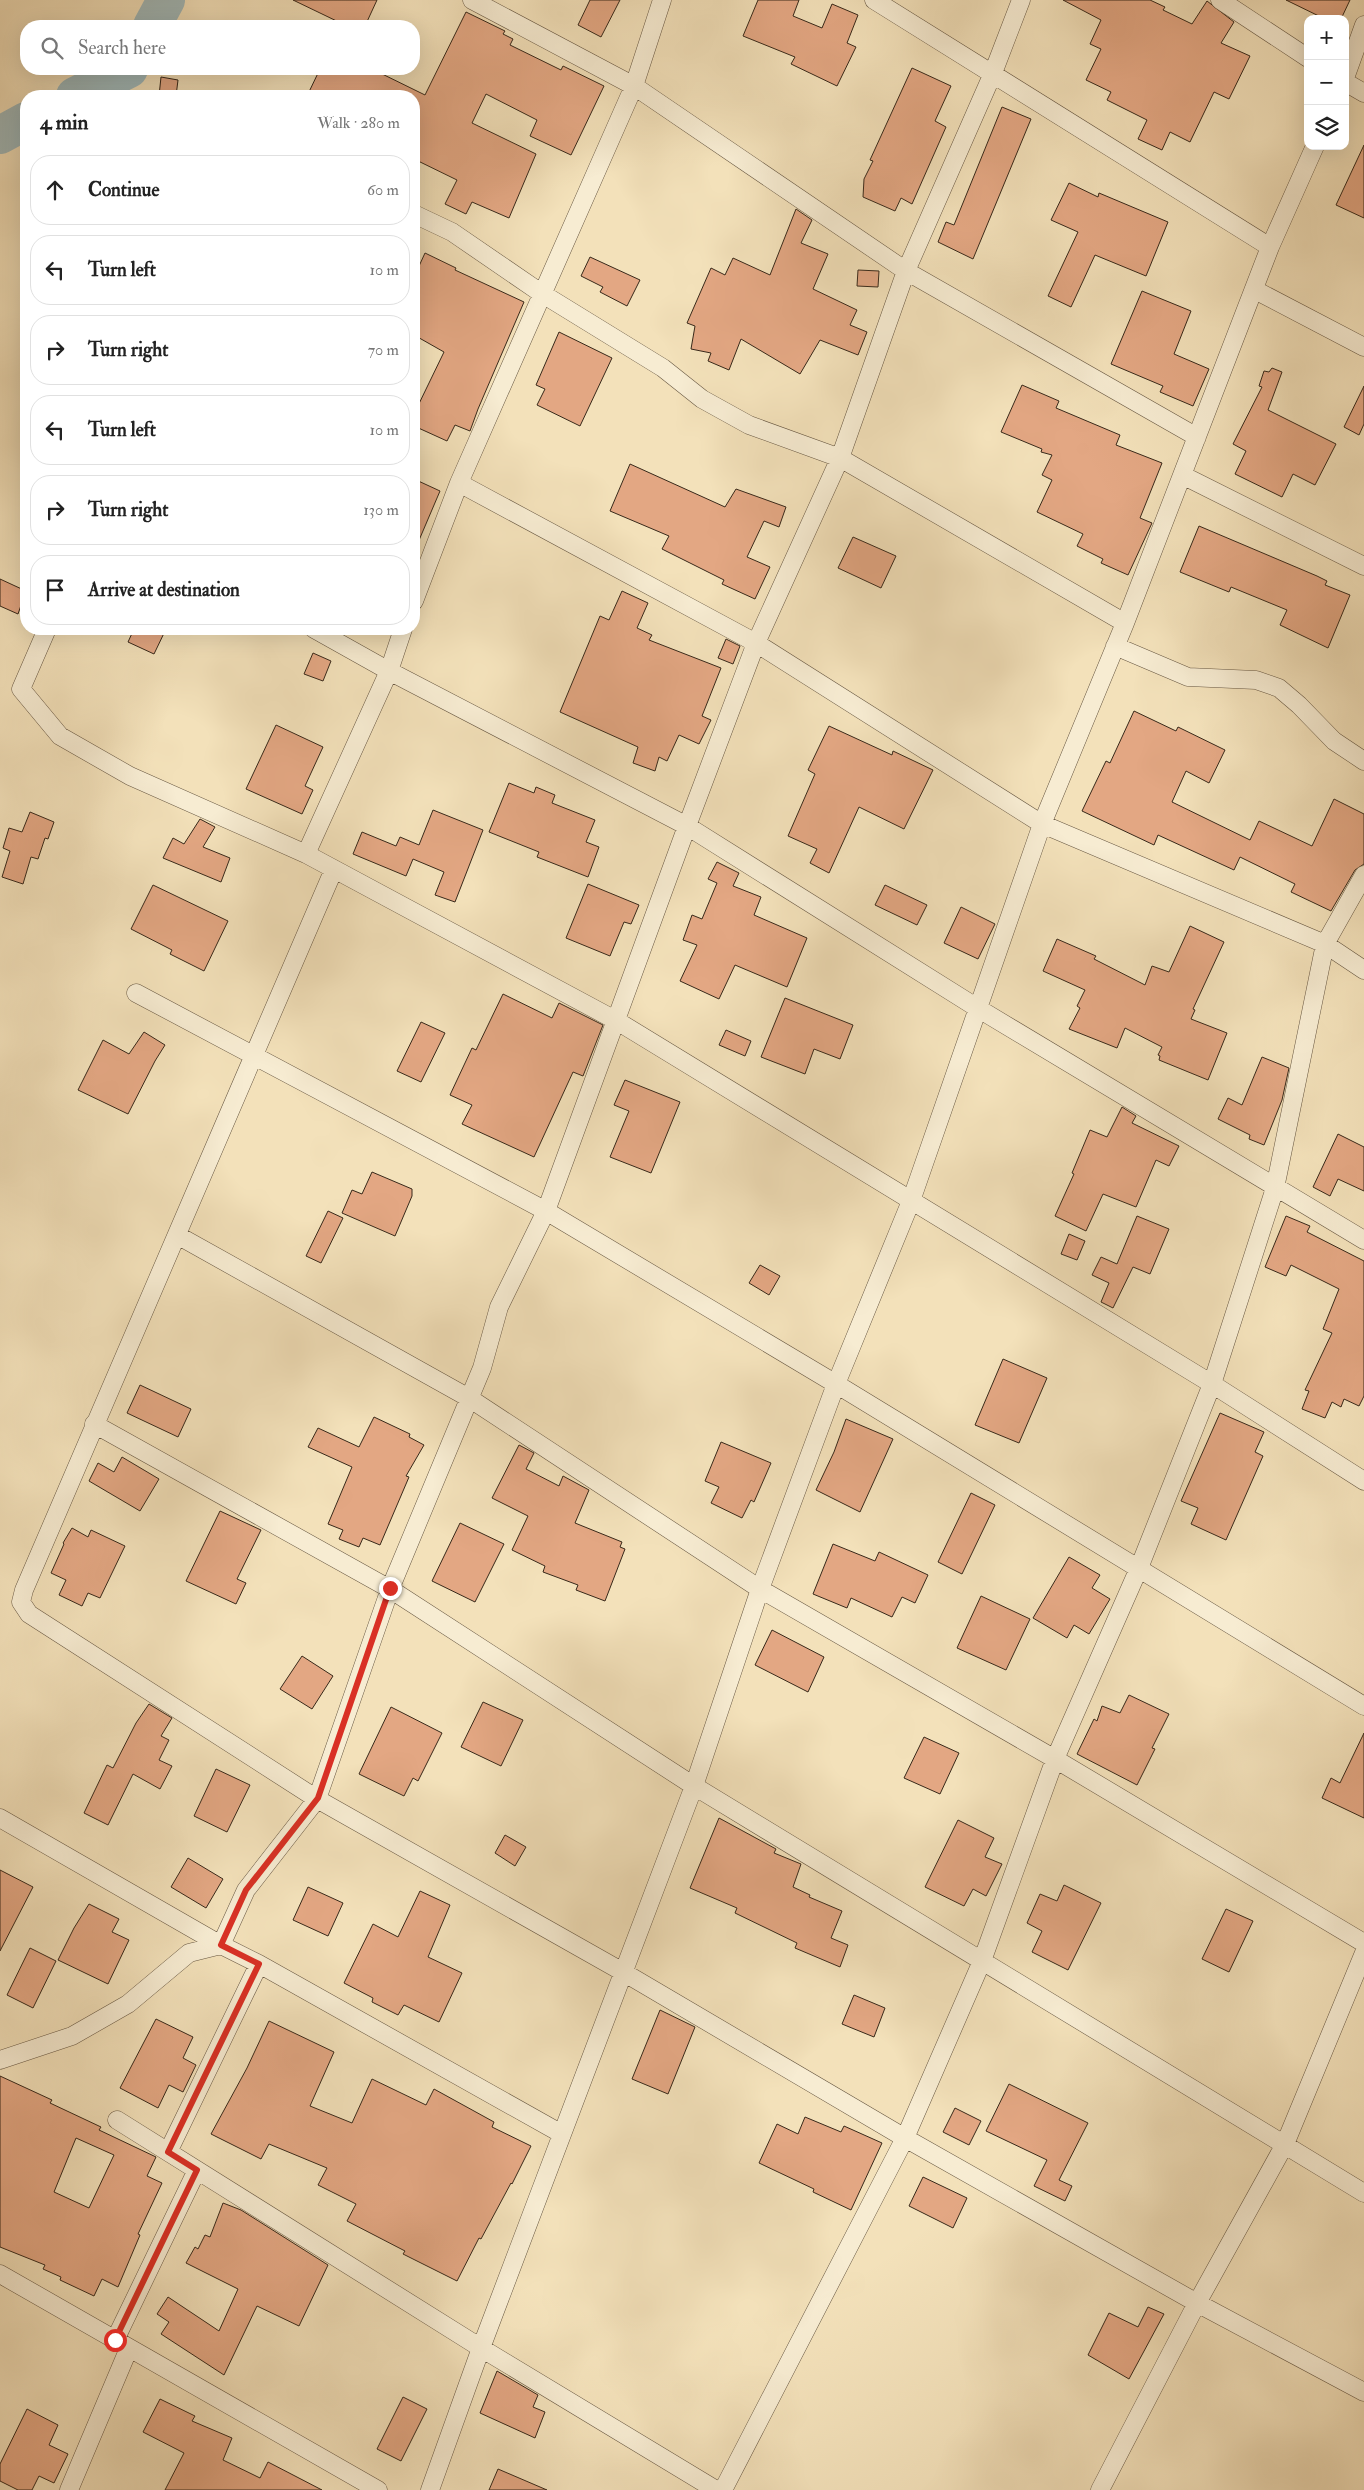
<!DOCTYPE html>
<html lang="en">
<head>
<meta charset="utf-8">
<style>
  :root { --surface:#fff; --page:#f6f6f6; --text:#222; --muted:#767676; --line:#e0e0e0 }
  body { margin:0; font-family:"IM FELL Double Pica",serif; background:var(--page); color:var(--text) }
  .controls { position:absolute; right:15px; top:15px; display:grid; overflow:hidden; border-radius:10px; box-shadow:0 5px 20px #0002 }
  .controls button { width:45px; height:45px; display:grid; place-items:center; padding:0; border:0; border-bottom:1px solid var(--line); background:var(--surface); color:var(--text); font:25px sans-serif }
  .stop { position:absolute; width:15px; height:15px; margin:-11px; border:4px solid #d93025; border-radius:50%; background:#fff }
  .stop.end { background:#d93025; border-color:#fff; box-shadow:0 1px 5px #0008 }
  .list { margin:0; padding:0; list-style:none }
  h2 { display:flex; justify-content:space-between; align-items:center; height:65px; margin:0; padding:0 20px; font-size:21px }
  h2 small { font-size:16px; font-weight:400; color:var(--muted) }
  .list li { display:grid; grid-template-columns:32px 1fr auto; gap:15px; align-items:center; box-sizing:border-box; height:70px; margin:0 10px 10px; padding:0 10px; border:1px solid var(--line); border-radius:20px }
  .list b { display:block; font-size:19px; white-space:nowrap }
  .list em { font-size:16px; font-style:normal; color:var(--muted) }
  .icon { flex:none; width:28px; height:28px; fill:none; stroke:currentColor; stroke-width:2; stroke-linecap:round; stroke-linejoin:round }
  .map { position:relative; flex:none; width:1364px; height:2490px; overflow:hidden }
  .search { position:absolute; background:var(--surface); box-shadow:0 5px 20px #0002; left:20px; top:20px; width:400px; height:55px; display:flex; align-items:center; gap:12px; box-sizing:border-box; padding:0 18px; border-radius:20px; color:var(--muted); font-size:19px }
  .panel { position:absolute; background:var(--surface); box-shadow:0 5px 20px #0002; left:20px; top:90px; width:400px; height:545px; border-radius:20px }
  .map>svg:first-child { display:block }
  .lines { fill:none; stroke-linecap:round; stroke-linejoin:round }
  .river { stroke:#a1babb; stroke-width:38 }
  .building { fill:#e3a783; stroke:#38291a; fill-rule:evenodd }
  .minor-casing { stroke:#675742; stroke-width:19 }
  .minor { stroke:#f7ecd2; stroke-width:18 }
  .route { stroke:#d93025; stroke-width:6 }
</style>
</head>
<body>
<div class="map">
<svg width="1364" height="2490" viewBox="0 0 1364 2490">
  <rect width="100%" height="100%" fill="#f3e1ba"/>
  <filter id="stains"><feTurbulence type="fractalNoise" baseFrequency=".004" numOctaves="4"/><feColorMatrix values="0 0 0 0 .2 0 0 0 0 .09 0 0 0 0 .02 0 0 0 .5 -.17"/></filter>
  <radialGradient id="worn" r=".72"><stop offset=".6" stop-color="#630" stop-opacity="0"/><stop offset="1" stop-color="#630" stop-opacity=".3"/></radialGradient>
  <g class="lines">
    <!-- river -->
    <path class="river" d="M 152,26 L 166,0
      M 75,96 L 129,69
      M 0,135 L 26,121"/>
  </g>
  <!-- building -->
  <path class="building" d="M 293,0 L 377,0 L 365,26 L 347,26 Z
    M 590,0 L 620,0 L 601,37 L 578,25 Z
    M 758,0 L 799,0 L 793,16 L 822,28 L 832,4 L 858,15 L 847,43 L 856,47 L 837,86 L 791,64 L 795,57 L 743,36 Z
    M 1063,0 L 1150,0 L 1165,7 L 1163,10 L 1192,24 L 1207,1 L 1234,22 L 1221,43 L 1250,56 L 1229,99 L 1214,92 L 1190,142 L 1170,132 L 1162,150 L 1138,139 L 1147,120 L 1107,100 L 1111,92 L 1086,80 L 1101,49 L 1090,44 L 1101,20 Z
    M 1286,0 L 1350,0 L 1341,19 L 1325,19 Z
    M 466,12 L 505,31 L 503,34 L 513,39 L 510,45 L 561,70 L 563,66 L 604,86 L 571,155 L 530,136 L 537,120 L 486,94 L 472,123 L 536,154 L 509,218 L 472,202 L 466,214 L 445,204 L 457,180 L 414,159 L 414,96 L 307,96 L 320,69 L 372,69 L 425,95 Z
    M 912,68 L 951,86 L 935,121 L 946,127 L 912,204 L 901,198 L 895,211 L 863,197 L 864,179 L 873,161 L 870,160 Z
    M 161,77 L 178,80 L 176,96 L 159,96 Z
    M 1002,107 L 1031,119 L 973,259 L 938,242 L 946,222 L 954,225 Z
    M 1364,145 L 1364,218 L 1336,205 Z
    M 1069,183 L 1098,197 L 1099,193 L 1168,222 L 1146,276 L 1095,255 L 1071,307 L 1048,296 L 1078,232 L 1051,220 Z
    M 796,209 L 812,220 L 801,243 L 828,254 L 813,289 L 857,310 L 850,325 L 867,332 L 858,355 L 820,340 L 800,374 L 741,339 L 729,370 L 708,361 L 711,353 L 691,349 L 695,326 L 687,323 L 711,268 L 725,275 L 733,258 L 770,275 Z
    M 425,253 L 456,268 L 455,270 L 524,302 L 478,409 L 470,431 L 455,425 L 447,441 L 414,426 L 414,414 L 444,352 L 414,335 L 414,277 Z
    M 590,257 L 640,280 L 627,306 L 600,292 L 603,287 L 581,276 Z
    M 858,270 L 879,271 L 878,287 L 857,286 Z
    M 1142,291 L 1191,311 L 1174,354 L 1209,369 L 1193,406 L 1160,392 L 1163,386 L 1111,364 Z
    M 559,332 L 612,358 L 580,426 L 537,405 L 545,389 L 536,385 Z
    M 1272,368 L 1282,372 L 1268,410 L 1336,444 L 1315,485 L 1293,474 L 1282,497 L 1235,474 L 1246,451 L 1233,444 L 1262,387 L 1259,386 L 1264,371 L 1269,372 Z
    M 1022,385 L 1059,401 L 1056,408 L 1120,435 L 1116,445 L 1162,463 L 1140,518 L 1152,523 L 1128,575 L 1101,563 L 1103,559 L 1077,546 L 1083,534 L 1037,512 L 1052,480 L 1042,475 L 1052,455 L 1041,452 L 1042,449 L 1001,432 Z
    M 1364,386 L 1364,424 L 1359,435 L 1344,427 Z
    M 630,464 L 725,507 L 736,489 L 786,507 L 779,527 L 764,521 L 747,557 L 770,567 L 755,599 L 722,584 L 724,580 L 662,549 L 669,536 L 610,511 Z
    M 414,479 L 440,491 L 414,552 Z
    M 1199,526 L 1317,576 L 1327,581 L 1325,585 L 1350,595 L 1328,648 L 1280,625 L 1287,610 L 1231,587 L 1229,592 L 1180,572 Z
    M 853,537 L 896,556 L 881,588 L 838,568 Z
    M 0,579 L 26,591 L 18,614 L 0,606 Z
    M 622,591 L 648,603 L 637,628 L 652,635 L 649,640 L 721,668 L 702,716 L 711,720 L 699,744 L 679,735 L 667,761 L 659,757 L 655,771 L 633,763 L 638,747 L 560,712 L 600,616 L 609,620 Z
    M 134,629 L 166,629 L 154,654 L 128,642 Z
    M 726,639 L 740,646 L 733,664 L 718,658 Z
    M 313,653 L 331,661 L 323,681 L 304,674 Z
    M 1134,711 L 1176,731 L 1178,727 L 1225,750 L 1209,783 L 1186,771 L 1172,802 L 1250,840 L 1259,821 L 1312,846 L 1334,799 L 1364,814 L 1364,864 L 1355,870 L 1331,911 L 1291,892 L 1295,884 L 1240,857 L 1234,870 L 1158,835 L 1154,845 L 1082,811 L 1106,761 L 1110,763 Z
    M 276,725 L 323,747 L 305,786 L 313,790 L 302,814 L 246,789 Z
    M 829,726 L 892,755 L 893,751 L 933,770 L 904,829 L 859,807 L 829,873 L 810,863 L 817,849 L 788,836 L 815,774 L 808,770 Z
    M 509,783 L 534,793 L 536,787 L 555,795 L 552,803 L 595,820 L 586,842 L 599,847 L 588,877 L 537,857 L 539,852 L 489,832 Z
    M 433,810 L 483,830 L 455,902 L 435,895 L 444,872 L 413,859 L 406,876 L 353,854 L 362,832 L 396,846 L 400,837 L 419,845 Z
    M 30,812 L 54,822 L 48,839 L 45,838 L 38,859 L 31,857 L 23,884 L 2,877 L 10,851 L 3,848 L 9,828 L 22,832 Z
    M 200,819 L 215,827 L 203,847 L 230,858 L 221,882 L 163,858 L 173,838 L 184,844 Z
    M 717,862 L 739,873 L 733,886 L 761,897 L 754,915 L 807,938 L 787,987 L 735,965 L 719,999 L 680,981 L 697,945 L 683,940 L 692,915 L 702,919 L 717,883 L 708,879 Z
    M 588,884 L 639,905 L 631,924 L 624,922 L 610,956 L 566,938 Z
    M 153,885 L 228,921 L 204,971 L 170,954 L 172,950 L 131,929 Z
    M 885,885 L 927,905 L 917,925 L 875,905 Z
    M 961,907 L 995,924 L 978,959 L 944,943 Z
    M 1190,926 L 1224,942 L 1193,1009 L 1195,1010 L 1191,1019 L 1227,1033 L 1208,1080 L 1159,1060 L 1160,1056 L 1158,1055 L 1162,1047 L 1125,1028 L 1117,1048 L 1069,1029 L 1080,1008 L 1077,1006 L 1085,990 L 1043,971 L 1057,939 L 1096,956 L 1094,959 L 1145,985 L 1152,966 L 1169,972 Z
    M 503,994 L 552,1018 L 559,1003 L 603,1025 L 583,1076 L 573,1072 L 534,1157 L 462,1124 L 472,1105 L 450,1095 L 472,1048 L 476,1050 Z
    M 785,998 L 853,1025 L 840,1059 L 814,1049 L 805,1074 L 761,1057 Z
    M 421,1022 L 445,1033 L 421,1082 L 397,1071 Z
    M 726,1030 L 751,1041 L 745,1056 L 719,1045 Z
    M 144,1032 L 165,1045 L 155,1061 L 128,1114 L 78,1090 L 103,1040 L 129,1054 Z
    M 1262,1057 L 1289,1068 L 1282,1100 L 1264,1145 L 1249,1139 L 1250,1135 L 1218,1119 L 1228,1098 L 1242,1105 Z
    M 625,1080 L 680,1102 L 651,1173 L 610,1157 L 629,1111 L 614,1105 Z
    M 1122,1107 L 1136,1116 L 1132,1123 L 1179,1146 L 1169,1166 L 1156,1160 L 1136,1207 L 1103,1194 L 1086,1231 L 1055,1216 L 1074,1174 L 1072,1173 L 1090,1130 L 1107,1137 Z
    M 1338,1134 L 1364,1147 L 1364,1191 L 1338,1179 L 1330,1196 L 1313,1187 Z
    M 372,1172 L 412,1189 L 412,1196 L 395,1236 L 342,1213 L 352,1190 L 362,1194 Z
    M 328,1211 L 343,1218 L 321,1263 L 306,1256 Z
    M 1137,1216 L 1169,1229 L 1150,1274 L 1133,1267 L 1113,1308 L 1101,1302 L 1109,1283 L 1092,1275 L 1101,1257 L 1117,1264 Z
    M 1286,1216 L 1310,1226 L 1307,1232 L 1364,1261 L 1364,1396 L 1359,1406 L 1344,1399 L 1341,1407 L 1332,1402 L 1325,1418 L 1302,1409 L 1309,1391 L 1305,1390 L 1332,1333 L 1323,1329 L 1339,1289 L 1291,1265 L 1286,1276 L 1265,1267 Z
    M 1069,1234 L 1085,1241 L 1077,1260 L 1061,1254 Z
    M 760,1265 L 780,1276 L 769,1295 L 749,1283 Z
    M 1003,1359 L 1047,1378 L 1019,1443 L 975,1425 Z
    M 140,1385 L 191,1409 L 178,1437 L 127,1413 Z
    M 1220,1413 L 1264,1432 L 1255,1452 L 1263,1456 L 1226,1540 L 1191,1524 L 1198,1508 L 1181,1501 Z
    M 374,1417 L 410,1434 L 409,1437 L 424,1445 L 406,1476 L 409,1477 L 380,1545 L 363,1538 L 359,1547 L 339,1539 L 343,1530 L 328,1524 L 352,1467 L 308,1447 L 318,1428 L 359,1447 Z
    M 846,1419 L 893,1439 L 860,1512 L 816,1490 L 834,1452 Z
    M 721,1442 L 771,1463 L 754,1502 L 751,1500 L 742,1518 L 711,1503 L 719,1487 L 705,1481 Z
    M 519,1445 L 534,1453 L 526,1469 L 559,1486 L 563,1476 L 589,1490 L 575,1523 L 622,1542 L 620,1547 L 625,1549 L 605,1601 L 576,1590 L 578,1585 L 543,1572 L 545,1566 L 512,1550 L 528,1516 L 492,1498 Z
    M 122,1457 L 159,1479 L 140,1511 L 89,1481 L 98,1463 L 114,1472 Z
    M 971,1493 L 995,1505 L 962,1574 L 938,1562 Z
    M 220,1511 L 261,1530 L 237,1579 L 246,1583 L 236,1604 L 186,1581 Z
    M 460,1523 L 504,1544 L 475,1602 L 432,1581 Z
    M 72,1528 L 88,1537 L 91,1530 L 125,1546 L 100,1598 L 88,1593 L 82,1606 L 59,1595 L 66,1580 L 51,1573 L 64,1544 L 63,1543 Z
    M 833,1544 L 875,1561 L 879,1552 L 928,1575 L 915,1603 L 902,1597 L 892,1617 L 851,1598 L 847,1608 L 813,1594 Z
    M 1069,1557 L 1100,1575 L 1092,1588 L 1110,1599 L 1089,1634 L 1074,1625 L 1067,1638 L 1033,1618 Z
    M 981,1596 L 1030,1619 L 1006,1670 L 957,1648 Z
    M 772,1630 L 824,1657 L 808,1692 L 755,1665 Z
    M 302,1656 L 333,1676 L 312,1709 L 280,1689 Z
    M 1129,1695 L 1169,1714 L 1152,1748 L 1155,1749 L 1137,1785 L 1077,1754 L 1094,1719 L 1097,1721 L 1102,1706 L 1120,1713 Z
    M 483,1702 L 523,1720 L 501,1766 L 461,1747 Z
    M 149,1704 L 172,1718 L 161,1736 L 169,1740 L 159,1760 L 172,1766 L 160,1789 L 133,1774 L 108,1825 L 84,1813 L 107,1765 L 113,1768 L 136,1723 Z
    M 391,1707 L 442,1733 L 418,1781 L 413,1778 L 404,1796 L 359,1774 Z
    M 1364,1733 L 1364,1818 L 1322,1798 L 1331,1778 L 1340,1783 Z
    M 924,1737 L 959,1753 L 940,1794 L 904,1778 Z
    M 216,1769 L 250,1785 L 227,1832 L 194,1816 Z
    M 719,1818 L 776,1849 L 774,1853 L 801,1864 L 793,1887 L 810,1895 L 809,1897 L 842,1911 L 831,1938 L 848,1945 L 840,1967 L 795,1948 L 797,1943 L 735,1913 L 737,1908 L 690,1888 Z
    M 958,1820 L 994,1838 L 985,1857 L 1002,1864 L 986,1896 L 973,1889 L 964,1906 L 925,1887 Z
    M 505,1835 L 526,1847 L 515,1866 L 495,1853 Z
    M 188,1858 L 223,1879 L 206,1908 L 171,1887 Z
    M 0,1870 L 33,1887 L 0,1951 Z
    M 1064,1885 L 1101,1903 L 1068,1970 L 1032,1952 L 1042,1931 L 1027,1923 L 1040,1894 L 1057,1901 Z
    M 308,1887 L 343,1903 L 328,1936 L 293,1920 Z
    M 420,1891 L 450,1905 L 428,1957 L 462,1973 L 439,2022 L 404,2005 L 398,2015 L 372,2002 L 373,1998 L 344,1983 L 373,1924 L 398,1937 Z
    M 89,1904 L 119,1919 L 112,1932 L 129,1940 L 108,1984 L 58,1960 L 74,1928 Z
    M 1226,1909 L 1253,1921 L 1229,1972 L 1202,1959 Z
    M 30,1948 L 56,1961 L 33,2008 L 7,1995 Z
    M 854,1995 L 885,2008 L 874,2037 L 842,2024 Z
    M 660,2010 L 695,2027 L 668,2094 L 632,2079 Z
    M 156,2019 L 193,2037 L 183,2058 L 196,2065 L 183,2092 L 169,2085 L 158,2108 L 120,2088 Z
    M 269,2021 L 334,2052 L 310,2106 L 352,2123 L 372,2079 L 426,2105 L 434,2089 L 494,2122 L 492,2127 L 531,2146 L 512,2184 L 511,2183 L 481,2239 L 479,2238 L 457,2281 L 403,2254 L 405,2251 L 347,2221 L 356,2204 L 318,2185 L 327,2168 L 269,2144 L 261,2159 L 211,2134 L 247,2068 Z
    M 0,2076 L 52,2100 L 50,2103 L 101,2127 L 99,2130 L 156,2157 L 147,2176 L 162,2183 L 138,2234 L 140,2235 L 118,2287 L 102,2279 L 94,2296 L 60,2280 L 61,2277 L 43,2269 L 45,2265 L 0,2247 ZM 76,2138 L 114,2155 L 89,2208 L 54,2192 Z
    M 1009,2084 L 1088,2123 L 1059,2180 L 1072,2186 L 1065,2201 L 1034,2186 L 1047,2160 L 986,2131 Z
    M 955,2108 L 981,2121 L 969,2145 L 943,2132 Z
    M 805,2117 L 841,2132 L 844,2126 L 882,2143 L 851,2210 L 813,2192 L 814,2189 L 759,2163 L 777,2124 L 798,2134 Z
    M 923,2177 L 967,2198 L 953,2228 L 909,2206 Z
    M 223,2203 L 241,2210 L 328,2265 L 299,2326 L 257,2306 L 224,2375 L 161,2334 L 169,2322 L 157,2314 L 168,2297 L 219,2331 L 238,2289 L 186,2263 L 195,2247 L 198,2249 L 205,2235 L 210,2237 Z
    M 1148,2307 L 1164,2314 L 1129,2379 L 1088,2355 L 1109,2313 L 1138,2327 Z
    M 497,2371 L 538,2395 L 533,2407 L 545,2412 L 535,2438 L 480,2413 Z
    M 403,2397 L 427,2409 L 401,2461 L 377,2449 Z
    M 160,2399 L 195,2416 L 192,2421 L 232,2438 L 223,2460 L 260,2478 L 268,2462 L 322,2490 L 165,2490 L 184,2453 L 143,2432 Z
    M 27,2409 L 58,2425 L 49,2445 L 68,2454 L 54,2483 L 39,2476 L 32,2490 L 18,2490 L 0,2481 L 0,2464 Z
    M 498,2469 L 547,2490 L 489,2490 Z"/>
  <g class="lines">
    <defs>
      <path id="minor" d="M 472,0 L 634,86 L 906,271 L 1197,437
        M 874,0 L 1270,247
        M 1220,0 L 1308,58
        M 1345,78 L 1364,25
        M 1345,82 L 1364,93
        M 414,214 L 452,232 L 541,293 L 663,368 L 702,399 L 749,425 L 840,458 L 1125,623
        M 1255,290 L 1364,347
        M 1182,475 L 1364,566
        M 459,483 L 756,643 L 1042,824 L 1325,944 L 1364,970
        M 414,601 L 459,483 L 634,86 L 662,0
        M 47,629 L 21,689 L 60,736 L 130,776 L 306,854 L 617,1021 L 1212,1384 L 1364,1481
        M 403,629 L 389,671 L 687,826 L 979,1009 L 1364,1240
        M 1115,646 L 1188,677 L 1256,680 L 1279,688 L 1299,705 L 1334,741 L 1364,761
        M 306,854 L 389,671 L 314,629
        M 334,869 L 24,1590 L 21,1602 L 29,1614 L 317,1799 L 623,1972 L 905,2138 L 1197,2303 L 1364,2392
        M 136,993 L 546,1211 L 836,1384 L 1364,1706
        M 177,1235 L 469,1398 L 760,1589 L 1055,1759 L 1364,1943
        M 94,1424 L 390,1589 L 694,1786 L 1364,2193
        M 0,1818 L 221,1945 L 259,1964 L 562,2134
        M 0,2060 L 72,2036 L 128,2004 L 189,1953 L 221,1945 L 246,1890 L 317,1799 L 390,1589 L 482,1368 L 499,1307 L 546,1211 L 687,826 L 756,643 L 840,458 L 906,271 L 993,73 L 1021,0
        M 117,2120 L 481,2348 L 716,2490
        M 168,2152 L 259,1964
        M 0,2274 L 378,2490
        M 115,2340 L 197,2170
        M 69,2490 L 129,2348
        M 430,2490 L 481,2348 L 694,1786 L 760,1589 L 836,1384 L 911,1201 L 1042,824 L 1125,623 L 1270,247 L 1315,146
        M 723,2490 L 905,2138 L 982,1961 L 1055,1759 L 1139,1568 L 1212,1384 L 1275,1188 L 1325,944 L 1364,875
        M 1100,2490 L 1197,2303 L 1285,2144 L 1364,1953"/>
    </defs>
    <!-- minor casing -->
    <use href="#minor" class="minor-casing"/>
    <!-- minor -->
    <use href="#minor" class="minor"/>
  </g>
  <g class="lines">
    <!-- route -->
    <path class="route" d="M 115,2340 L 197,2170 L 168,2152 L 259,1964 L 221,1945 L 246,1890 L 318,1798 L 390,1588"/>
  </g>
  <rect width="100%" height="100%" filter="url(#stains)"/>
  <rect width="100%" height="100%" fill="url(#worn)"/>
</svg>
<div class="controls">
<button>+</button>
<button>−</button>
<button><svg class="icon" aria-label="layers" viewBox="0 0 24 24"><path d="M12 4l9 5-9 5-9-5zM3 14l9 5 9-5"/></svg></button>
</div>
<div class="stop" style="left:115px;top:2340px"></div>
<div class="stop end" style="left:390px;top:1588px"></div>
<div class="search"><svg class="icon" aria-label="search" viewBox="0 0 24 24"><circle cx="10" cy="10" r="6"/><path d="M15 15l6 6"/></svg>Search here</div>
<section class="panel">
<h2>4 min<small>Walk · 280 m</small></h2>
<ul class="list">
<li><svg class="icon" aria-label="ahead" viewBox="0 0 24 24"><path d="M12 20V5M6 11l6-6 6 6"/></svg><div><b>Continue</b></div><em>60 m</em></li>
<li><svg class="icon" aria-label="left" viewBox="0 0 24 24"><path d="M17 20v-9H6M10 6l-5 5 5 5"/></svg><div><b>Turn left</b></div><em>10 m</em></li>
<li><svg class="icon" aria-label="right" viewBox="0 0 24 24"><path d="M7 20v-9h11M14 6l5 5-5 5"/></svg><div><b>Turn right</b></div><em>70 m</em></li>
<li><svg class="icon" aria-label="left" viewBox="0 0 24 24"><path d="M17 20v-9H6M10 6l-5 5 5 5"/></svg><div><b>Turn left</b></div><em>10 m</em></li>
<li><svg class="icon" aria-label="right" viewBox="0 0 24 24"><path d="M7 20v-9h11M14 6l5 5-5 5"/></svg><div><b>Turn right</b></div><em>130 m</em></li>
<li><svg class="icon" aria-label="arrive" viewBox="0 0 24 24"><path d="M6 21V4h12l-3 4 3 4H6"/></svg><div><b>Arrive at destination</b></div></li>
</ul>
</section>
</div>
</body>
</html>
